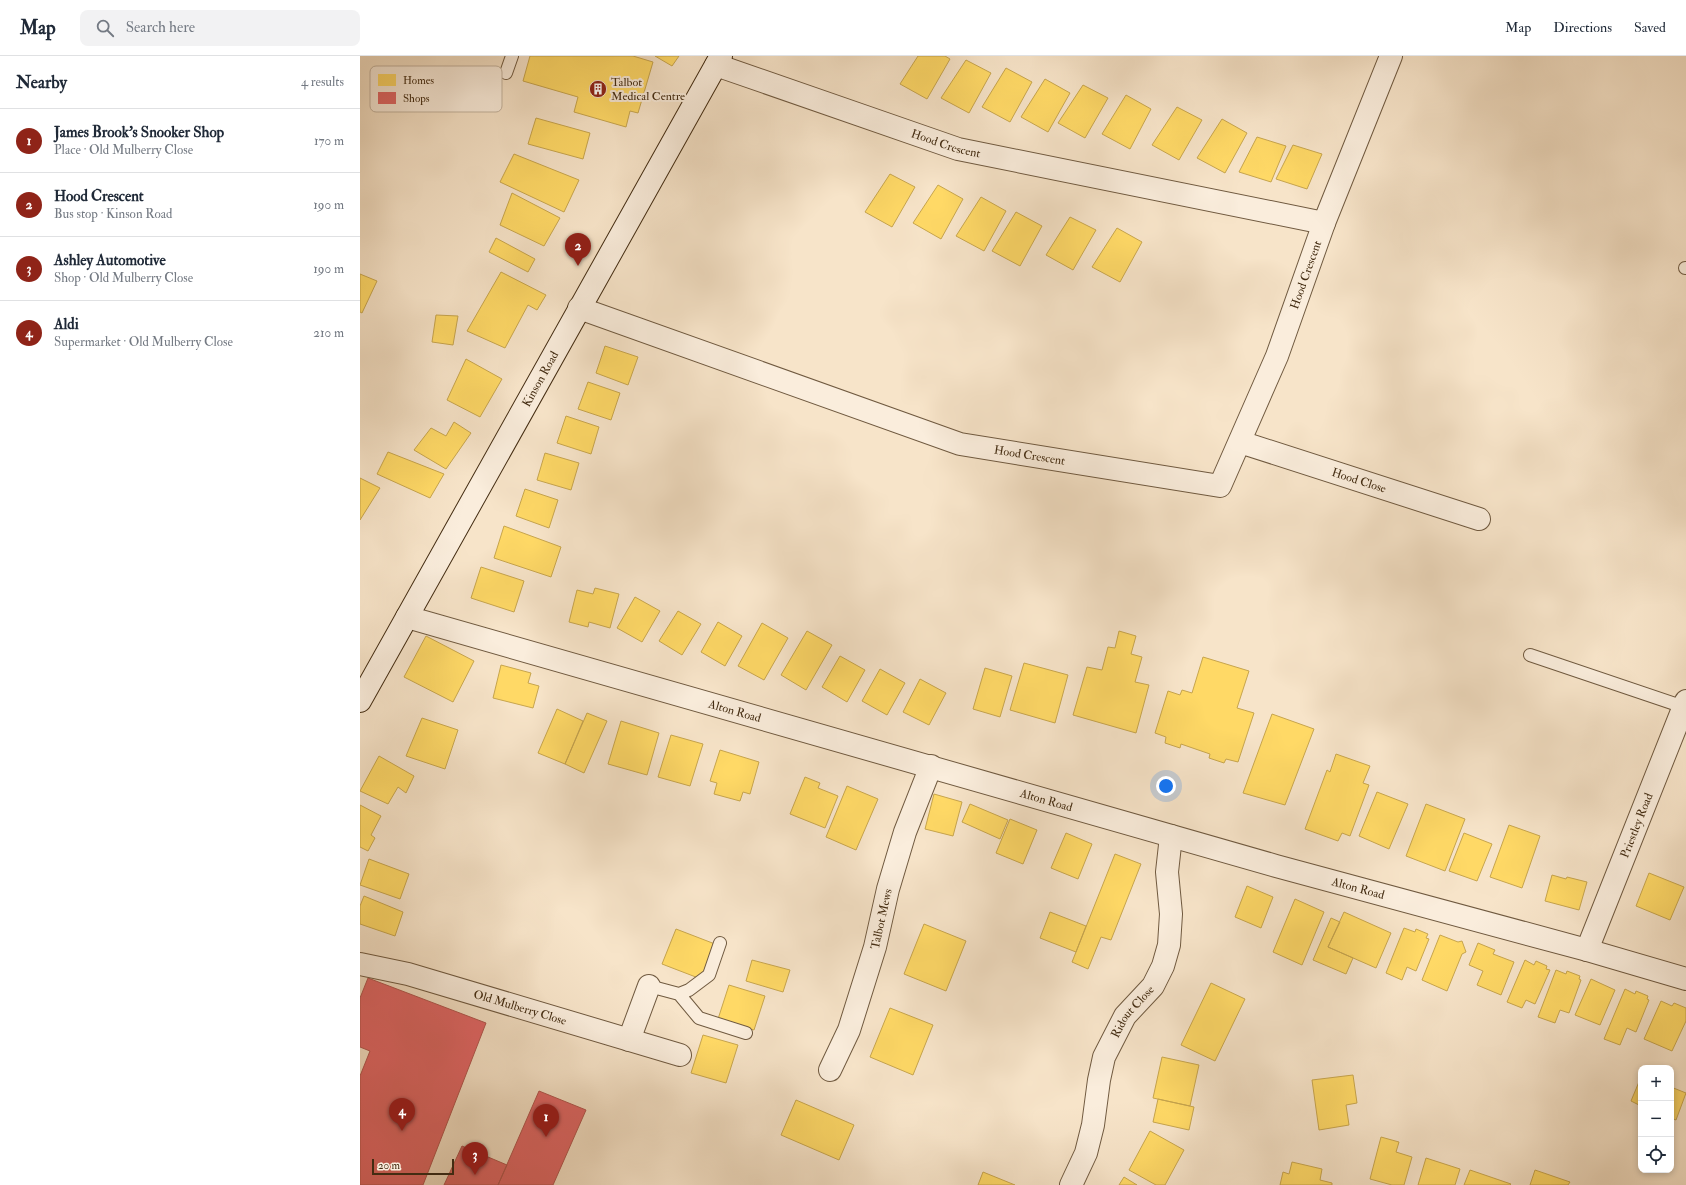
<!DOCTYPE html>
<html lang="en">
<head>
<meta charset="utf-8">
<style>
  :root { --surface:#fff; --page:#f2f2f3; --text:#1f2937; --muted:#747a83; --line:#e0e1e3; --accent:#8f2418 }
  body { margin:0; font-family:"IM FELL Double Pica",serif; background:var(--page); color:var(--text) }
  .controls { position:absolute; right:12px; bottom:12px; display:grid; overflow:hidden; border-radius:8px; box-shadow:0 2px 6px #0003 }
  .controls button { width:36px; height:36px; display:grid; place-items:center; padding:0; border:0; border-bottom:1px solid var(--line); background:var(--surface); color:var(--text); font:20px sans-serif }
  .scale { position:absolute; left:12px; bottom:10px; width:82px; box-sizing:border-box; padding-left:4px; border:2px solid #432c12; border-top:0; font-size:11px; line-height:14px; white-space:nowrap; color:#432c12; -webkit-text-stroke:3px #faeddc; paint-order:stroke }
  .you { position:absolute; left:806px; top:730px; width:14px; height:14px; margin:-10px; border:3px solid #fff; border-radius:50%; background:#1a73e8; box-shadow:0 0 0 6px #1a73e833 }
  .badge { display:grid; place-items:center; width:26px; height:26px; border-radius:50%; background:var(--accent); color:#fff; font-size:13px; font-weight:700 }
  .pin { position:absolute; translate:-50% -33px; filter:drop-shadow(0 1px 2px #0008) }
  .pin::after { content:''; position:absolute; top:21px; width:14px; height:12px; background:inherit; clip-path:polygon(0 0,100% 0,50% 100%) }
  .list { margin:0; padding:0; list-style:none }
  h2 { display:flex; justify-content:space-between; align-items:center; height:52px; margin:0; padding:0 16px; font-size:17px }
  h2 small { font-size:13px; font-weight:400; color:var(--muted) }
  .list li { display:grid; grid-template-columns:26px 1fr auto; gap:12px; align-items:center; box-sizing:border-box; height:64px; padding:0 16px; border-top:1px solid var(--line) }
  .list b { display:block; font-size:15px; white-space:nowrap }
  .list p { margin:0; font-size:13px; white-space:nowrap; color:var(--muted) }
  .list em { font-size:13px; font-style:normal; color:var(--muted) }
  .icon { flex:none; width:22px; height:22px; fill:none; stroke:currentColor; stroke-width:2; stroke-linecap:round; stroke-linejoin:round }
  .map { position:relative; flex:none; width:1326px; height:1129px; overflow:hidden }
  header { display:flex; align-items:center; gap:24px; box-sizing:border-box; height:56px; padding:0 20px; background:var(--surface); border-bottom:1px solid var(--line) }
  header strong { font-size:19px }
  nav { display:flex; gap:22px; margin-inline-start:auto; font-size:14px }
  .search { width:280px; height:36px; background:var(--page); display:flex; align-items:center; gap:10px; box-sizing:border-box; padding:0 14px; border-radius:8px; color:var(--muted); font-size:15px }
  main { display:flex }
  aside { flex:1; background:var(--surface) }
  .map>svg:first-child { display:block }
  .homes { fill:#ffd966; stroke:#c7a54d }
  .shops { fill:#e06666; stroke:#b1554d }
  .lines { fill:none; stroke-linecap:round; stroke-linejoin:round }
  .lane-casing { stroke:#705a40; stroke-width:14 }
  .street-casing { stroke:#705a40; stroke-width:24 }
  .secondary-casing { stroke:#432c12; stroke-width:24 }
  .lane { stroke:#faeddc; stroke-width:12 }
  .street { stroke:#faeddc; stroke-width:22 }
  .secondary { stroke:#faeddc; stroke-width:22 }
  .labels { text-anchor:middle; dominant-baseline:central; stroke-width:4; stroke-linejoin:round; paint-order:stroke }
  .poi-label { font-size:12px; fill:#432c12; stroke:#faeddc; text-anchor:start }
  .street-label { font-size:12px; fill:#432c12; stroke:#faeddc }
  .key { fill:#faeddc; stroke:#c3b39f; stroke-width:1 }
  .key-label { font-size:11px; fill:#432c12 }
</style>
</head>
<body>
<header>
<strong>Map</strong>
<div class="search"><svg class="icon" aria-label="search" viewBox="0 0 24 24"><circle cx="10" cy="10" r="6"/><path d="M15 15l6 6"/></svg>Search here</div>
<nav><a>Map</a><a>Directions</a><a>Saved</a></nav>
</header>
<main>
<aside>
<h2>Nearby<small>4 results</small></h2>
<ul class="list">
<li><span class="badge">1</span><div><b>James Brook's Snooker Shop</b><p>Place · Old Mulberry Close</p></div><em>170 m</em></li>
<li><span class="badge">2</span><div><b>Hood Crescent</b><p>Bus stop · Kinson Road</p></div><em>190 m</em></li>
<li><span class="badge">3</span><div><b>Ashley Automotive</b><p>Shop · Old Mulberry Close</p></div><em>190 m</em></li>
<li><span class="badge">4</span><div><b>Aldi</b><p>Supermarket · Old Mulberry Close</p></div><em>210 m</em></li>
</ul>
</aside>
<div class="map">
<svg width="1326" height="1129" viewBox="0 0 1326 1129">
  <rect width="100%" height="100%" fill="#f7e4c9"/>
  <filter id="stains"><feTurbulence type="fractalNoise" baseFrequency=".005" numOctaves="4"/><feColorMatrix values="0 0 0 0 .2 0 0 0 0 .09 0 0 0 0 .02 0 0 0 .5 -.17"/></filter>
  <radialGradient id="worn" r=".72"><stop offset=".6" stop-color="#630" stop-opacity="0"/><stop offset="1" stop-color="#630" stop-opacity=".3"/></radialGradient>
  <!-- homes -->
  <path class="homes" d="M 170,0 L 273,0 L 293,6 L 278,57 L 270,55 L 266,71 L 214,56 L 218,41 L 163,25 Z
    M 295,0 L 319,0 L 312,10 Z
    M 558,0 L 585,0 L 590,3 L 567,43 L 540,28 Z
    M 606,4 L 631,17 L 609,57 L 581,42 Z
    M 646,12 L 672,26 L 650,66 L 622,51 Z
    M 685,23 L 710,37 L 688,76 L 661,61 Z
    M 723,29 L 748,42 L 725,82 L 698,67 Z
    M 766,39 L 791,53 L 770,93 L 742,78 Z
    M 817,51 L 842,64 L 819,104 L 792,89 Z
    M 176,62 L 230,77 L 223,103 L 168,88 Z
    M 862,63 L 887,77 L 865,117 L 837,102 Z
    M 897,81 L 926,90 L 911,126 L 879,116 Z
    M 933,89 L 962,98 L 947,133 L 916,123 Z
    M 154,98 L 219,124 L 204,156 L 140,126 Z
    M 530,118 L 555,131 L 532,171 L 505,156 Z
    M 578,129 L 603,143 L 581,183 L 553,167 Z
    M 152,137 L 200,162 L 184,190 L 140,169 Z
    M 621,141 L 646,155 L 624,195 L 596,180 Z
    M 656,156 L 682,170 L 660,210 L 632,195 Z
    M 710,161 L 736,174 L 713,214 L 686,199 Z
    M 757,172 L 782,186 L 760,226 L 732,211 Z
    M 136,182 L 175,203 L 168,216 L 129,196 Z
    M 141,216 L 186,239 L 177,254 L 168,249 L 145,292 L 107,275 Z
    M 0,218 L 17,225 L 2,257 L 0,256 Z
    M 76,259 L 98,260 L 93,289 L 72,286 Z
    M 245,290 L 278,301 L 268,329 L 236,317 Z
    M 106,303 L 142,323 L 120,361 L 87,344 Z
    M 228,326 L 260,337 L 251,364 L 218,353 Z
    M 206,360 L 239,371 L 231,398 L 197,387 Z
    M 94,366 L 111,377 L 86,413 L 54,394 L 71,372 L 86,380 Z
    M 28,396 L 84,418 L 70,442 L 17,418 Z
    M 185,397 L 219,407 L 211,434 L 177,424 Z
    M 0,422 L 20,432 L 0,464 Z
    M 165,433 L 198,444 L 189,472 L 156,460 Z
    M 144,470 L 201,491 L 191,521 L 134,502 Z
    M 121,511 L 164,525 L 154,556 L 111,542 Z
    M 235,532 L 259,538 L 250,572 L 229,566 L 228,571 L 209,566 L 217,534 L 233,538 Z
    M 275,541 L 300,555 L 282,586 L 257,572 Z
    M 318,555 L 341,568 L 322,599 L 299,585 Z
    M 358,566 L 382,580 L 365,610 L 341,596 Z
    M 402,567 L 428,582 L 404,624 L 378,610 Z
    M 447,575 L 472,589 L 446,634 L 421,619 Z
    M 759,575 L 776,580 L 771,598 L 782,601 L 775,626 L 789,629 L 776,677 L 713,659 L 727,611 L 742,614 L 748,591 L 755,592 Z
    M 66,580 L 114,605 L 93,646 L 44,621 Z
    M 480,600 L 505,614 L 487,646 L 462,631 Z
    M 843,601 L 889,615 L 877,652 L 894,657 L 878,706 L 866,703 L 864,707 L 849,702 L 850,698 L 821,688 L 820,692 L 805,687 L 806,681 L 795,677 L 808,635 L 820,639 L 822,634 L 832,637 Z
    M 664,607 L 708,619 L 695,667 L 650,654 Z
    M 141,609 L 171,617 L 168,627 L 179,630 L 173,652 L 133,642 Z
    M 625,612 L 652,620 L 640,661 L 613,653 Z
    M 520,613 L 545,627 L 527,659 L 502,645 Z
    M 560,623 L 586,637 L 569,669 L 543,656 Z
    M 197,653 L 223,665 L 205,708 L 178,697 Z
    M 227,657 L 247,665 L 224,717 L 205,708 Z
    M 912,658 L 954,673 L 925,749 L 883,737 Z
    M 62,662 L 98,674 L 85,713 L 46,700 Z
    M 261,665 L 299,677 L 287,719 L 248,708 Z
    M 311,679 L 343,688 L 330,730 L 298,721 Z
    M 360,694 L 399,706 L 390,738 L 383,736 L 380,745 L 354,738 L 357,727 L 350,725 Z
    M 976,698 L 1010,710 L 1003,727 L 1009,729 L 990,780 L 982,777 L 978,785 L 945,773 L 967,714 L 970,716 Z
    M 19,700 L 54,720 L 46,737 L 38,731 L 28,748 L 0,735 Z
    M 445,721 L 460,727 L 458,732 L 478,740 L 465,772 L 430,758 Z
    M 487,730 L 518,743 L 496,794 L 466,781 Z
    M 1017,736 L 1048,748 L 1029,793 L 999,780 Z
    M 574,738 L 602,746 L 593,780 L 565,773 Z
    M 610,748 L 648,764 L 640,783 L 602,766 Z
    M 1066,748 L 1105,763 L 1085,815 L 1046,800 Z
    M 0,749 L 21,760 L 11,779 L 15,782 L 8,795 L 0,791 Z
    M 650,763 L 677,774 L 663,808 L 636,797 Z
    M 1149,769 L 1180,780 L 1162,832 L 1130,821 Z
    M 706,777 L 732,788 L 718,823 L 691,812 Z
    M 1104,777 L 1132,788 L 1117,825 L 1089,815 Z
    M 755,798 L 781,808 L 751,884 L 741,881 L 728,913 L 712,906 Z
    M 9,803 L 49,818 L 40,843 L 0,829 Z
    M 1289,817 L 1324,831 L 1310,864 L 1276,850 Z
    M 1192,819 L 1206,823 L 1207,821 L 1227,826 L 1219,854 L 1185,845 Z
    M 887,830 L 913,841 L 901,872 L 875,861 Z
    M 4,840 L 43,856 L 35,880 L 0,868 L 0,850 Z
    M 935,843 L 964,856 L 942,909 L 913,896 Z
    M 690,856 L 726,870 L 716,896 L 680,882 Z
    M 984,856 L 1031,877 L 1016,912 L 968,891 Z
    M 971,862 L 980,866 L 968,891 L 993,902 L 986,918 L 953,904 Z
    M 564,868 L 606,885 L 586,935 L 544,918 Z
    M 1044,872 L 1055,876 L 1056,873 L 1068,878 L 1066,882 L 1069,883 L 1056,915 L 1047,911 L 1042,924 L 1026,917 Z
    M 316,873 L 355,888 L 341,923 L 302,908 Z
    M 1080,879 L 1098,886 L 1102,885 L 1106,896 L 1102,898 L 1087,935 L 1062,924 Z
    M 1118,887 L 1135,894 L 1133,898 L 1154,906 L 1141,939 L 1117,929 L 1123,915 L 1109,909 Z
    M 392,904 L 430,914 L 423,936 L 386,925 Z
    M 1165,904 L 1174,909 L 1176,905 L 1187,910 L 1186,913 L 1190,914 L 1175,948 L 1166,944 L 1162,952 L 1147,946 Z
    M 1196,914 L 1206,918 L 1207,915 L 1220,920 L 1219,923 L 1221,924 L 1209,957 L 1200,954 L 1195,967 L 1178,961 Z
    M 1231,923 L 1255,934 L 1240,969 L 1215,959 Z
    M 851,927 L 885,943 L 855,1005 L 821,989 Z
    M 369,929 L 405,940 L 394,974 L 358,963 Z
    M 1265,933 L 1275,938 L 1276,935 L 1288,940 L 1287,943 L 1289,944 L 1276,976 L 1267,972 L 1260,989 L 1244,983 Z
    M 1301,945 L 1312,950 L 1314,947 L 1326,952 L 1326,965 L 1312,995 L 1284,983 Z
    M 530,952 L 573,969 L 553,1019 L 510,1001 Z
    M 343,979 L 378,989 L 366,1027 L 331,1017 Z
    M 802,1001 L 839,1009 L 830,1050 L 793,1042 Z
    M 993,1019 L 997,1047 L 986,1049 L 989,1069 L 959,1074 L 952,1024 Z
    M 1281,1021 L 1281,1050 L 1271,1045 Z
    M 1311,1031 L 1326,1037 L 1316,1064 L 1311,1062 Z
    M 798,1043 L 834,1051 L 829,1074 L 793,1066 Z
    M 436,1044 L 494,1069 L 479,1104 L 421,1079 Z
    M 790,1075 L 824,1094 L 805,1129 L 796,1129 L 769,1114 Z
    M 1021,1081 L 1039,1086 L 1036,1096 L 1052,1101 L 1044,1129 L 1032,1129 L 1010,1123 Z
    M 1066,1102 L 1100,1113 L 1095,1129 L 1058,1129 Z
    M 932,1106 L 962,1113 L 960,1124 L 972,1127 L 972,1129 L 920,1129 L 923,1116 L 929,1118 Z
    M 1110,1114 L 1151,1128 L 1150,1129 L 1104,1129 Z
    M 1175,1114 L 1210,1126 L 1208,1129 L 1170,1129 Z
    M 623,1116 L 655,1129 L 618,1129 Z
    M 764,1121 L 777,1129 L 759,1129 Z"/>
  <!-- shops -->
  <path class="shops" d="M 8,922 L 126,967 L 63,1129 L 0,1129 L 0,1020 L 10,995 L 0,991 L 0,942 Z
    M 179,1035 L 226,1054 L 193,1129 L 138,1129 Z
    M 102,1090 L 147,1109 L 138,1129 L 84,1129 Z"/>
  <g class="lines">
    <defs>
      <path id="lane" d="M 146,17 L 152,0
        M 1325,212 L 1326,212
        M 1170,599 L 1324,651
        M 289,930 L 319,938 L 329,934 L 349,919 L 360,887
        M 319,938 L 339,962 L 386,977"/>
      <g id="street">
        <path id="s1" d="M 356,9 L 598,93 L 964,167"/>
        <path id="s2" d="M 219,252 L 600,388 L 860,430 L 917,300 L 964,167 L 1031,0"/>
        <path id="s3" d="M 880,386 L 1119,463"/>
        <path id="s4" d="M 47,561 L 916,810 L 1227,894 L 1326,923"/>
        <path id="s5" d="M 1227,894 L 1326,645"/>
        <path id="s6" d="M 0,908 L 48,918 L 320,999"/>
        <path d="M 269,984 L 289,930"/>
        <path id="s7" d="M 470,1014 L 489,974 L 515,891 L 528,833 L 545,776 L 571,710"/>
        <path id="s8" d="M 711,1129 L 726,1097 L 733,1069 L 739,1024 L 744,1001 L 765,960 L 793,930 L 803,910 L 809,889 L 811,858 L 807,816 L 811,780"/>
      </g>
      <g id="secondary">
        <path id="s9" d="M 0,645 L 361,0"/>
      </g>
    </defs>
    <!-- lane casing -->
    <use href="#lane" class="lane-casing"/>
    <!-- street casing -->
    <use href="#street" class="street-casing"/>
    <!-- secondary casing -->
    <use href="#secondary" class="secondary-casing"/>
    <!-- lane -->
    <use href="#lane" class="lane"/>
    <!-- street -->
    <use href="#street" class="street"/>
    <!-- secondary -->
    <use href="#secondary" class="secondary"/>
  </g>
  <!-- icons -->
  <defs>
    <symbol id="building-disc" viewBox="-11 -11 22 22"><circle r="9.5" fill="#8f2418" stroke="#faeddc"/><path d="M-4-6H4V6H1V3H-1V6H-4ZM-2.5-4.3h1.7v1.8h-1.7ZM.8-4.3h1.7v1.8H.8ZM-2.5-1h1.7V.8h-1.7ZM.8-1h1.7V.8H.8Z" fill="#fff"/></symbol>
  </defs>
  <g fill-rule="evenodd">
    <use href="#building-disc" x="228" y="23" width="20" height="20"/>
  </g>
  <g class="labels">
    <!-- poi labels -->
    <g class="poi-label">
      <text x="251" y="26">Talbot<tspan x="251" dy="14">Medical Centre</tspan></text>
    </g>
    <!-- street labels -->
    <g class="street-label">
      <text stroke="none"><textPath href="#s1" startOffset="243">Hood Crescent</textPath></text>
      <text stroke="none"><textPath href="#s2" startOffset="896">Hood Crescent</textPath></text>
      <text stroke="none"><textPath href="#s9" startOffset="369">Kinson Road</textPath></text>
      <text stroke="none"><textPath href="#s2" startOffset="475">Hood Crescent</textPath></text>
      <text stroke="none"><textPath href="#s3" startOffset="125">Hood Close</textPath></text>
      <text stroke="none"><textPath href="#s4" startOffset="341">Alton Road</textPath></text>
      <text stroke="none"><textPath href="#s4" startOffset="665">Alton Road</textPath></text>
      <text stroke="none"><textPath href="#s5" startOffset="134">Priestley Road</textPath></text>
      <text stroke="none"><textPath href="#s4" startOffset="989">Alton Road</textPath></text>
      <text stroke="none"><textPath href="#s7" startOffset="160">Talbot Mews</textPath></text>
      <text stroke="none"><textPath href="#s6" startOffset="166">Old Mulberry Close</textPath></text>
      <text stroke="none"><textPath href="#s8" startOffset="187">Ridout Close</textPath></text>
    </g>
  </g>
  <!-- legend -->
  <rect x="10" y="10" width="132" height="46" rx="6" class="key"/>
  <rect x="18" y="18" width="18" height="12" fill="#ffd966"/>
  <rect x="18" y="36" width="18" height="12" fill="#e06666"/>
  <g class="key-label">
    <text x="43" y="28">Homes</text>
    <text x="43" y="46">Shops</text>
  </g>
  <rect width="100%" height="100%" filter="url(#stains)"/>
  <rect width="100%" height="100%" fill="url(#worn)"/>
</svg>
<div class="controls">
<button>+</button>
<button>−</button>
<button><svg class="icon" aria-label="locate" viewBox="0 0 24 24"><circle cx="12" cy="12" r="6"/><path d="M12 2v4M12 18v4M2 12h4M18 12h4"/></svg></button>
</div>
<div class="scale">20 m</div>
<div class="you"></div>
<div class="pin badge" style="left:186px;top:1081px">1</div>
<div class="pin badge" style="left:218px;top:210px">2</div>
<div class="pin badge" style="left:115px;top:1119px">3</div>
<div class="pin badge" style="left:42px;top:1075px">4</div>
</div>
</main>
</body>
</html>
